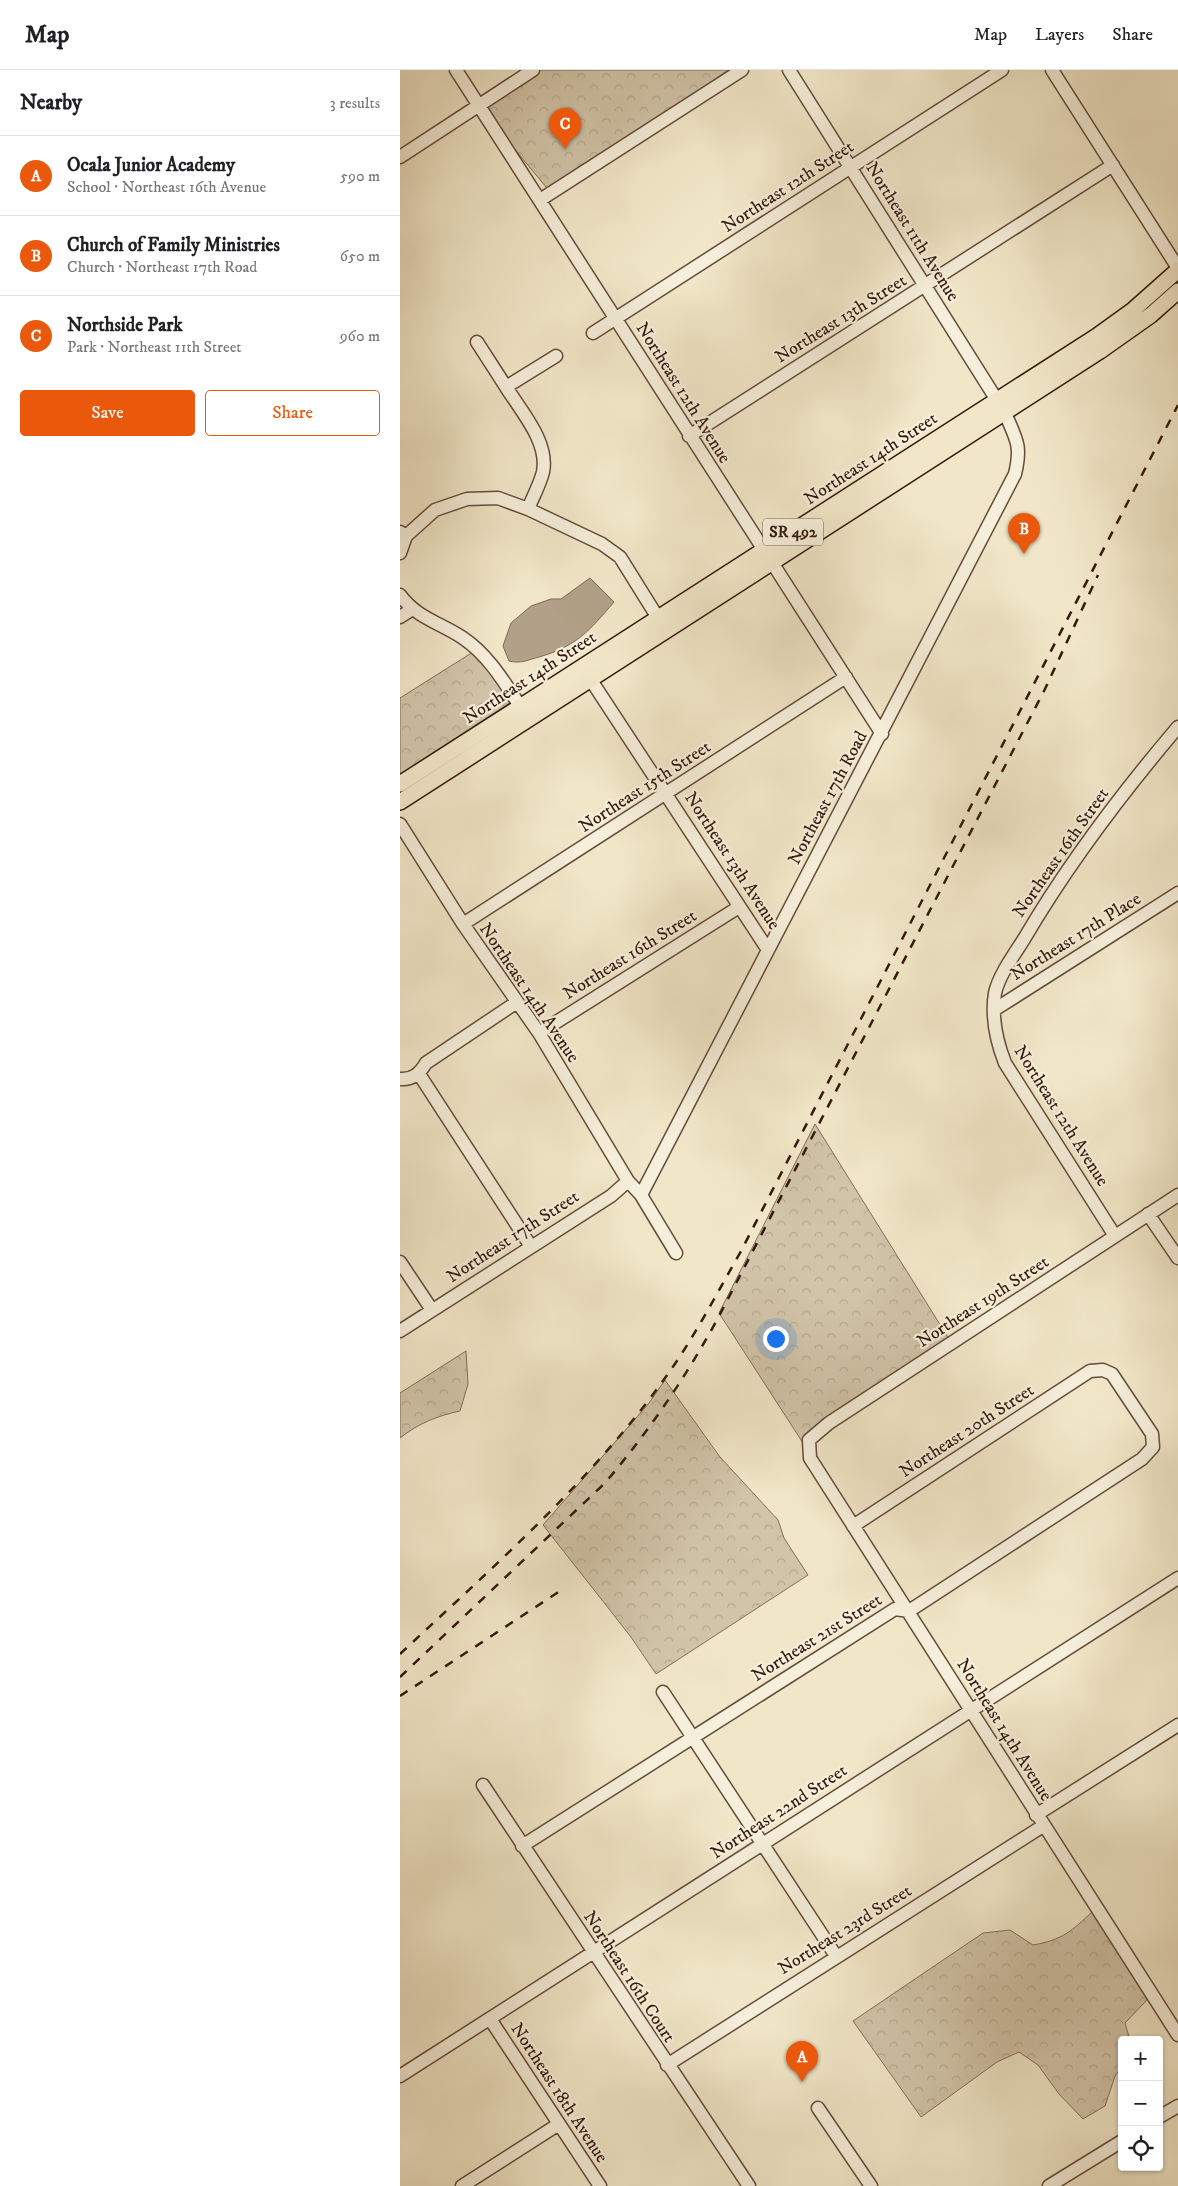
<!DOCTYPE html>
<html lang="en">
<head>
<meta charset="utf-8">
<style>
  :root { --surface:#fff; --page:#f2f2f2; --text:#202124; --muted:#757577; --line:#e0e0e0; --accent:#ea580c }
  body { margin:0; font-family:"IM FELL DW Pica",serif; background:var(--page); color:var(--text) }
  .controls { position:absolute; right:15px; bottom:15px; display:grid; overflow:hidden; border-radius:5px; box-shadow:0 1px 4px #0004 }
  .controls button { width:45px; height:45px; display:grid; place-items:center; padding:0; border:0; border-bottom:1px solid var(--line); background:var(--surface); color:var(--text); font:25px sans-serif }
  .you { position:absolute; left:375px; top:1268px; width:18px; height:18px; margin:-12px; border:4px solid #fff; border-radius:50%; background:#1a73e8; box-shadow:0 0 0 8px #1a73e833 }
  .badge { display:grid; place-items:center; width:32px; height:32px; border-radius:50%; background:var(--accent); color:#fff; font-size:16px; font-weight:700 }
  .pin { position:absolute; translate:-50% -41px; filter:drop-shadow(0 1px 2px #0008) }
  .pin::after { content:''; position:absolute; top:26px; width:18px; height:15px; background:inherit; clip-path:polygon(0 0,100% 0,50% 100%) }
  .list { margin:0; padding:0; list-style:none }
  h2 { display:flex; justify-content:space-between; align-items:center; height:65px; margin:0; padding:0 20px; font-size:21px }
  h2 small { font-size:16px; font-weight:400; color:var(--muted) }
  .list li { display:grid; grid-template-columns:32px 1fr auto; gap:15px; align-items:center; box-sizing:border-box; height:80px; padding:0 20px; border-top:1px solid var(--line) }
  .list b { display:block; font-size:19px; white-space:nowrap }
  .list p { margin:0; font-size:16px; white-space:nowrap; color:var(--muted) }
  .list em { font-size:16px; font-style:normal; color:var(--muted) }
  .actions { display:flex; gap:10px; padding:15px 20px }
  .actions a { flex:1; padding:11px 0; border:1px solid var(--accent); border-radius:5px; text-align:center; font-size:18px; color:var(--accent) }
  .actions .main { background:var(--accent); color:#fff }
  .icon { flex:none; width:28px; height:28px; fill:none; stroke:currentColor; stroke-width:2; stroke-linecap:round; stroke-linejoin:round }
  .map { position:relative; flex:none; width:778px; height:2116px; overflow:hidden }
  header { display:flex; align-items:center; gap:30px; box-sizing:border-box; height:70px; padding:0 25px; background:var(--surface); border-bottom:1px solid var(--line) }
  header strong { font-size:24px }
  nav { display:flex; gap:28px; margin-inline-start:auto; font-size:18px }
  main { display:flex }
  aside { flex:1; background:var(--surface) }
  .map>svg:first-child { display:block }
  .forest { fill:url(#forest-crowns); stroke:#836e5a }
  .water { fill:#b1a188; stroke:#7f6a57 }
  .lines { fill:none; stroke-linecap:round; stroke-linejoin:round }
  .minor-casing { stroke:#644c3c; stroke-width:15 }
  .major-casing { stroke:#35180d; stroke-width:18 }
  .minor { stroke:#f6efdb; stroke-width:12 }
  .major { stroke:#f1e7c8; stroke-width:15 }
  .rail { stroke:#35180d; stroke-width:2.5; stroke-dasharray:9 9; stroke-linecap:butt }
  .labels { text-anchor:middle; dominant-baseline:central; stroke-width:4.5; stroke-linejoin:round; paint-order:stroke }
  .shield { fill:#f6efdb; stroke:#6f584b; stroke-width:1 }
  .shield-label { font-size:16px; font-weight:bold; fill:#35180d }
  .street-label { font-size:18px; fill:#35180d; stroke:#f6efdb }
</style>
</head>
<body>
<header>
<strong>Map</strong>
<nav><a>Map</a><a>Layers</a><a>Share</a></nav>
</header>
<main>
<aside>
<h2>Nearby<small>3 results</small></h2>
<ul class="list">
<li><span class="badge">A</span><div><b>Ocala Junior Academy</b><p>School · Northeast 16th Avenue</p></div><em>590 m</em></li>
<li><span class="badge">B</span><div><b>Church of Family Ministries</b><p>Church · Northeast 17th Road</p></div><em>650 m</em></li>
<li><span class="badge">C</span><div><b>Northside Park</b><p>Park · Northeast 11th Street</p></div><em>960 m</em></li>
</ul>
<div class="actions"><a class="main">Save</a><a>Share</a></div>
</aside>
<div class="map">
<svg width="778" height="2116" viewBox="0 0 778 2116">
  <defs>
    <pattern id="forest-crowns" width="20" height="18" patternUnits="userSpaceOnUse" patternTransform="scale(1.25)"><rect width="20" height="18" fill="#d1c4a8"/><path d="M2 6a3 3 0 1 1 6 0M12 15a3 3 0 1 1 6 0" fill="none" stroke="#b4a88f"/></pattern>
  </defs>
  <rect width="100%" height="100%" fill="#f1e7c8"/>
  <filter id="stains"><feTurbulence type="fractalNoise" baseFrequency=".004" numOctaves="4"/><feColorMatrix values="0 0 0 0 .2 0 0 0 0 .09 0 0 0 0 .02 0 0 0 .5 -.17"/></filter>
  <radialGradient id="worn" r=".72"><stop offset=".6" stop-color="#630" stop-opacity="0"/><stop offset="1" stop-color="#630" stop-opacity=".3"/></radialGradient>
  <!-- forest -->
  <path class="forest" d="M 133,0 L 328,0 L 151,123 L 78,35 Z
    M 73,582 L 81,589 L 114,635 L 0,708 L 0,628 Z
    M 415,1054 L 549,1269 L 404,1366 L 403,1373 L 319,1243 Z
    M 66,1281 L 68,1314 L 60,1341 C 37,1346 19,1353 0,1368 L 0,1323 Z
    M 265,1310 L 320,1387 L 378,1450 L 384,1468 L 408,1505 L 256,1604 L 231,1567 L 143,1455 L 249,1333 Z
    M 693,1841 L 748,1925 L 746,1931 L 725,1953 L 730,1970 L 722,1970 L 722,1997 L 715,2006 L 705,2036 L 683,2049 L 659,2024 L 638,1995 L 619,1982 L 597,1992 L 521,2047 L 453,1951 L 583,1863 L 610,1860 L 633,1875 C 662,1870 672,1861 693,1841 Z"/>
  <!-- water -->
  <path class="water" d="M 190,508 L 214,532 C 189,561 177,576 139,587 C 128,590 120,594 109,591 L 103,576 L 111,553 L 131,536 L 151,529 L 161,529 Z"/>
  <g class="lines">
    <defs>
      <path id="minor" d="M 56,0 L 482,664
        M 652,0 L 778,198
        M 0,87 L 133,0
        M 140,130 L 342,0
        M 193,263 L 602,0
        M 77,272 L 106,317 L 156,286
        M 106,317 C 121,341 149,372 143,402 C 140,414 133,427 128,439
        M 289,366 L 713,95
        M 0,462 L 6,466 L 0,483
        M 6,466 L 35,440 L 67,429 L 98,428 L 128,439 L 202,474 L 220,487 L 263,556
        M 0,525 C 18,549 39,552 63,568 C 91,587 107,617 126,645
        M 0,547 L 11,540
        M 185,601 L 368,880
        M 0,754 L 63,854 L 139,963 L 228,1111
        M 63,854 L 446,607
        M 594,940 L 778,823
        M 139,963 L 339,837
        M 19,1004 L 130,1175
        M 0,1009 C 13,1010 20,1003 26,993 L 117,932
        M 241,1125 L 615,404 C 622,375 616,369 605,343 L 389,0
        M 778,1125 L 429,1353 L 409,1370 L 410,1388 L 778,1965
        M 748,1144 L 778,1188
        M 715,1166 L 605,993 C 596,970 591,948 595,923 C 599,905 614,885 624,869 C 668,794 721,724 778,657
        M 0,1192 L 32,1240
        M 0,1261 L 211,1126 L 228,1111 L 241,1125 L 276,1183
        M 263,1622 L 436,1886
        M 83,1715 L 349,2116
        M 636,1745 L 778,1655
        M 122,1776 L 495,1539 L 509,1541 L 742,1389 L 753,1377 L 752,1364 L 712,1304 L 703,1300 L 690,1301 L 453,1456
        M 90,1949 L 200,2116
        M 267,1995 L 643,1756
        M 0,2006 L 778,1508
        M 418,2038 L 471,2116
        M 759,2047 L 778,2036
        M 62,2116 L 159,2054
        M 649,2116 L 722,2071"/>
      <path id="major" d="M 0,714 L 697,266 L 733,240 L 778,200
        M 0,732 L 700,281 L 751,245 L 778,221"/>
    </defs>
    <!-- minor casing -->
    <use href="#minor" class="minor-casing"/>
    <!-- major casing -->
    <use href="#major" class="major-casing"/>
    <!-- minor -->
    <use href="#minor" class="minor"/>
    <!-- major -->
    <use href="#major" class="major"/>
    <!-- rail -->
    <path class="rail" d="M 0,1584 C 95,1495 195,1408 270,1301 C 296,1264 317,1223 340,1183 L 778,335
      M 0,1607 L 205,1413 C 249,1361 286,1307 318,1248 L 645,619 L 698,505
      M 0,1626 L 163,1519"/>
  </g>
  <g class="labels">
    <!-- shield labels -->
    <rect class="shield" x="363" y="448.5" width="60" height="27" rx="4"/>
    <g class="shield-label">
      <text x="393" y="462">SR 492</text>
    </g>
    <!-- street labels -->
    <g class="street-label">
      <text transform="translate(388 117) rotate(-33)">Northeast 12th Street</text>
      <text transform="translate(512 162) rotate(58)">Northeast 11th Avenue</text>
      <text transform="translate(441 249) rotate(-32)">Northeast 13th Street</text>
      <text transform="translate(283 323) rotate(58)">Northeast 12th Avenue</text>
      <text transform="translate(471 389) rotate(-33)">Northeast 14th Street</text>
      <text transform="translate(130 608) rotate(-33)">Northeast 14th Street</text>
      <text transform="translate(245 717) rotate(-33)">Northeast 15th Street</text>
      <text transform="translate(428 728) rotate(-62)">Northeast 17th Road</text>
      <text transform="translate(661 783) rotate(-55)">Northeast 16th Street</text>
      <text transform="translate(332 791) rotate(57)">Northeast 13th Avenue</text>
      <text transform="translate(676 867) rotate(-32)">Northeast 17th Place</text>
      <text transform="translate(230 885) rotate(-32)">Northeast 16th Street</text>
      <text transform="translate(129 923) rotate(56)">Northeast 14th Avenue</text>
      <text transform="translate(661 1046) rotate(58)">Northeast 12th Avenue</text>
      <text transform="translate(113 1167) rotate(-33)">Northeast 17th Street</text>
      <text transform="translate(583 1232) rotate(-33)">Northeast 19th Street</text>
      <text transform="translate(567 1361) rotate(-33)">Northeast 20th Street</text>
      <text transform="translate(417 1568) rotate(-32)">Northeast 21st Street</text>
      <text transform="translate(604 1660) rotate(58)">Northeast 14th Avenue</text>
      <text transform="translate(379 1742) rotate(-33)">Northeast 22nd Street</text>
      <text transform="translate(445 1860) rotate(-32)">Northeast 23rd Street</text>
      <text transform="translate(229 1907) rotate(57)">Northeast 16th Court</text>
      <text transform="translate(159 2023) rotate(57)">Northeast 18th Avenue</text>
    </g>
  </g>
  <rect width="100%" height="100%" filter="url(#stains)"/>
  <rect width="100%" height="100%" fill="url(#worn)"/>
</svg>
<div class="controls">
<button>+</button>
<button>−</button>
<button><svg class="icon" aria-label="locate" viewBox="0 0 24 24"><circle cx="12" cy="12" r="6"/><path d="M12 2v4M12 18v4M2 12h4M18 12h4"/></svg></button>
</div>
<div class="you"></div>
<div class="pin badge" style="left:402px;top:2012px">A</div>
<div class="pin badge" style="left:624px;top:484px">B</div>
<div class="pin badge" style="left:165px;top:79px">C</div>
</div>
</main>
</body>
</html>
